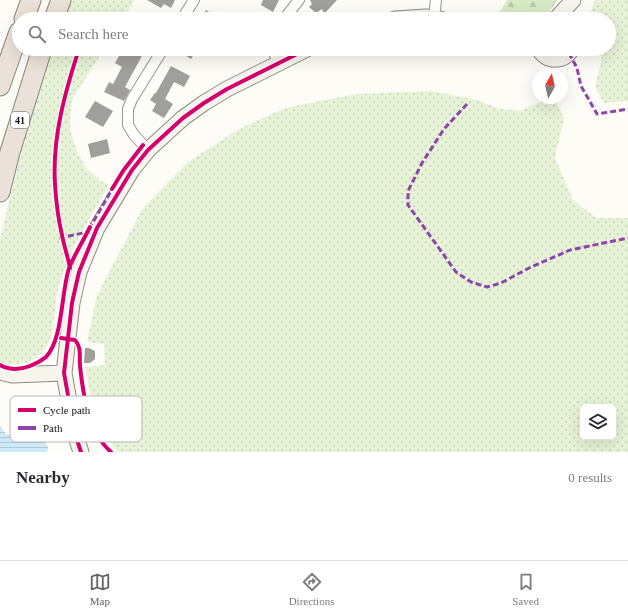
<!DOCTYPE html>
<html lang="en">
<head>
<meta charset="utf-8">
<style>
  :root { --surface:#fff; --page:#f7f7f7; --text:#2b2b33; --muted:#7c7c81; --line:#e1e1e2; --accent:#646362 }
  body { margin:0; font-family:Georgia,serif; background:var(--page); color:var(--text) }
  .controls { position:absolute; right:12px; bottom:12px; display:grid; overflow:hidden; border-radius:6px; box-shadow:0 4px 16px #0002 }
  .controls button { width:36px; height:36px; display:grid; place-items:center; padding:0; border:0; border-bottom:1px solid var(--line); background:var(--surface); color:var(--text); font:20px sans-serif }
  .compass { position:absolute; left:532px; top:68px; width:36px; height:36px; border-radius:50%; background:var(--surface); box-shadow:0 4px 16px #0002; rotate:8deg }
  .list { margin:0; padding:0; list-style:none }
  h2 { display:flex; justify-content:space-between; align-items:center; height:52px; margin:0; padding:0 16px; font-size:17px }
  h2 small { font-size:13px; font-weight:400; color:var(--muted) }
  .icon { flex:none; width:22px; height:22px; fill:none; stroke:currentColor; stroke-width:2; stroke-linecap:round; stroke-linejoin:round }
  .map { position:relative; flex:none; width:628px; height:452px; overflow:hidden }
  .search { position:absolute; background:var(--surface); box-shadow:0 4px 16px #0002; left:12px; right:12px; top:12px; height:44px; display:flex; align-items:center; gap:10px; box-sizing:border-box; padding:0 14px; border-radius:22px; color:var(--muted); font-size:15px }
  .sheet { height:108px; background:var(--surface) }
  nav { display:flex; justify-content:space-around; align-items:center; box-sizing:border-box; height:56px; border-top:1px solid var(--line); background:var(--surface); font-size:11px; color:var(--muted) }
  nav a { display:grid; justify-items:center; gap:2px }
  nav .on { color:var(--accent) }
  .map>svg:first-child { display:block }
  .grass { fill:url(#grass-dots); fill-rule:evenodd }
  .forest { fill:url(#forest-firs) }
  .water { fill:url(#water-rules) }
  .building { fill:#a19f9c }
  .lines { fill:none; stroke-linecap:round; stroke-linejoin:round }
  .street-casing { stroke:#979795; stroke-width:12 }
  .secondary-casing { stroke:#8e8d8b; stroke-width:17 }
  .highway-casing { stroke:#858482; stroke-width:21 }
  .street { stroke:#fffffe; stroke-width:10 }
  .secondary { stroke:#f6f4eb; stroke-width:15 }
  .highway { stroke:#eae1d8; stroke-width:19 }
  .quiet { stroke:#8e44ad; stroke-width:3; stroke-dasharray:6 3; stroke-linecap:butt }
  .cycleway-casing { stroke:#fff; stroke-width:6 }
  .cycleway { stroke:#d6006c; stroke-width:4 }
  .labels { text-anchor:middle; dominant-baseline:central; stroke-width:4; stroke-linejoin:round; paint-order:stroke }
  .shield { fill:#fff; stroke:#585858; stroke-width:1 }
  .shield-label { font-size:10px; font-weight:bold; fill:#111 }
  .key { fill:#fff; stroke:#b8b8b8; stroke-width:1 }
  .key-label { font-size:11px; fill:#111 }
</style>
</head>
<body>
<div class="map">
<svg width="628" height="452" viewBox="0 0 628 452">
  <defs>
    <pattern id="grass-dots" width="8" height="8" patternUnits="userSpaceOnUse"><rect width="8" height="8" fill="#e7f3d7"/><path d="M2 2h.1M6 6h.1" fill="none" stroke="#c5cfb8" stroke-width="1.8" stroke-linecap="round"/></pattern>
    <pattern id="forest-firs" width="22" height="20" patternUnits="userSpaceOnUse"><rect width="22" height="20" fill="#d8eac5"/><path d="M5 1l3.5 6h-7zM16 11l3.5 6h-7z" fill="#b8c8a8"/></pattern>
    <pattern id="water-rules" width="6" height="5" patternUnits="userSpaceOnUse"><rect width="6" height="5" fill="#cde8f7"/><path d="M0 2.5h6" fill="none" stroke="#afc6d3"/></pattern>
  </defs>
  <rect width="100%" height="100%" fill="#fdfcf7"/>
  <!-- grass -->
  <path class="grass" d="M 70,0 L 135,0 L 123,19 L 63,19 Z
    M 595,0 L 628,0 L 628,101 L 604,103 L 595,87 L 602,57 L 594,49 L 609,49 L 609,19 L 588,19 Z
    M 52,49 L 104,49 L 73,98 L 70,113 L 70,129 L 76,149 L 85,167 L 101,181 L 109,185 C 90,218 70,249 59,286 C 53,306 57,329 46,348 C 38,362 14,369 0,362 L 0,239 L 22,148 L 41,79 Z
    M 431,91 L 477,100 L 501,109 L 519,111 L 550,98 L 554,98 L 564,118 L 555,158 L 573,200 L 596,218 L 628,218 L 628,452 L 119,452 L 114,448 L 95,417 L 85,367 L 105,365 L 104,344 L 87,342 L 97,295 L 143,208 L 188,162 L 239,129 L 285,108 L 356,94 ZM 583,407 L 613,407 L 613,437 L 583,437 Z"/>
  <!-- forest -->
  <path class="forest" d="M 507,0 L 557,0 L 548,14 L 533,19 L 496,18 Z"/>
  <!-- water -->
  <path class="water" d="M 0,426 L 6,434 L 36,439 L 45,442 L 48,447 L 47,452 L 0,452 Z"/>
  <!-- building -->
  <path class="building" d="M 147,0 L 175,0 L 171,8 L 164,4 L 161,8 Z
    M 263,0 L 279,0 L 273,12 L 261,5 Z
    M 310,0 L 337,0 L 324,14 L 322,9 L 316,13 L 309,7 L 312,4 Z
    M 206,10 L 220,19 L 201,19 Z
    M 123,49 L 133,49 L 143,54 L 125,87 L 130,90 L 124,101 L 104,92 L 109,82 L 113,84 L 122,67 L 115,63 Z
    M 175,49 L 197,49 L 191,59 Z
    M 171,66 L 190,76 L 184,87 L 174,82 L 165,99 L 173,104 L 164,118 L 152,111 L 156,104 L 150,100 L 155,93 L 156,93 Z
    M 95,101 L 113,111 L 103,127 L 85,117 Z
    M 107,139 L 110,153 L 91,158 L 88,144 Z
    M 85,348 L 89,348 L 95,351 L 95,359 L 90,363 L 84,363 Z"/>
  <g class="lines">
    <defs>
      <path id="street" d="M 434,18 L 436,0
        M 182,19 L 194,0
        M 284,19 L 299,0
        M 273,49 L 278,64
        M 148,150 L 134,135 L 128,125 L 128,109 L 132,99 L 163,49"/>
      <path id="secondary" d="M 395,19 L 426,17 L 440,19
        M 556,19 L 573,0
        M 539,49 C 547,63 564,62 572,49
        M 0,372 L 12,375 L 64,373
        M 81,452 L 75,434 L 64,373 L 72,303 L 79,272 L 97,228 L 132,170 L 148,150 L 183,118 L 204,103 L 227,89 L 307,49"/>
      <path id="highway" d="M 24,19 L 31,0
        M 54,19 L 61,0
        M 0,86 L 19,32
        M 0,192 L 10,152 L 42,49"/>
    </defs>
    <!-- street casing -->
    <use href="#street" class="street-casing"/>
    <!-- secondary casing -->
    <use href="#secondary" class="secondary-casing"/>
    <!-- highway casing -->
    <use href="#highway" class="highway-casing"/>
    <!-- street -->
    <use href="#street" class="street"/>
    <!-- secondary -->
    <use href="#secondary" class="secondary"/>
    <!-- highway -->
    <use href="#highway" class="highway"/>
    <!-- quiet -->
    <path class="quiet" d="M 569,53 L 577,68 L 581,86 L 597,114 L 628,109
      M 467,104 L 444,129 L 422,163 L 408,191 L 408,205 L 456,272 L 471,282 L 487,287 L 501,283 L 529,268 L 570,250 L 628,238
      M 89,229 L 114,186
      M 59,238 L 88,232"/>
    <defs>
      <path id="cycleway" d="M 112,189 L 123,171 L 143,145
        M 70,268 C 68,257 64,246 62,235 C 58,218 56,201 55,184 C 52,138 65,92 79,49
        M 61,338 L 75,340 C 82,348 79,356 80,366 C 83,395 89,433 111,452
        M 0,365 C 9,370 20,370 30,366 C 35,364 41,361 46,357 C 63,339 61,293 69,268 C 75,254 83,241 90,227
        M 81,452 L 75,434 L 64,373 L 72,303 L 79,272 L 97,228 L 132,170 L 148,150 L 183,118 L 204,103 L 227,89 L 307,49"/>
    </defs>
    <!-- cycleway casing -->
    <use href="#cycleway" class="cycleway-casing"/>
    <!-- cycleway -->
    <use href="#cycleway" class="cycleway"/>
  </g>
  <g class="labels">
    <!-- shield labels -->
    <rect class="shield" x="11" y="112" width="18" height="16" rx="3"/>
    <g class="shield-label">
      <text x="20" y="120">41</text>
    </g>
  </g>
  <!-- legend -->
  <rect x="10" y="396" width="132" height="46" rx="6" class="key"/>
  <rect x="18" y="408" width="18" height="4" fill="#d6006c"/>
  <rect x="18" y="426" width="18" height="4" fill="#8e44ad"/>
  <g class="key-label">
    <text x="43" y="414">Cycle path</text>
    <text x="43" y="432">Path</text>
  </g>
</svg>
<div class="controls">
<button><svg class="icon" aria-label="layers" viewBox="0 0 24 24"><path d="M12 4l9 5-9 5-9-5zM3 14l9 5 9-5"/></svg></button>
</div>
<svg class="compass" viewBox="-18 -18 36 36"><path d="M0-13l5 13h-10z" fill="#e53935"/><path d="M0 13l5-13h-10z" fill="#7c7c81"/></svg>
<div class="search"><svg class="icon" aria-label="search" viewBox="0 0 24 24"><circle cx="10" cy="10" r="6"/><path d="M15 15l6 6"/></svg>Search here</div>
</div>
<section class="sheet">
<h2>Nearby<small>0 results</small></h2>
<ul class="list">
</ul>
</section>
<nav>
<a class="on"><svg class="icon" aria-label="map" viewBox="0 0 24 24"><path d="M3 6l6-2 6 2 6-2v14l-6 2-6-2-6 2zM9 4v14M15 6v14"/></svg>Map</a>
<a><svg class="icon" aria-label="directions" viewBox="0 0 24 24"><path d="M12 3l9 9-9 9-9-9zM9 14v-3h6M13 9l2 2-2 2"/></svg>Directions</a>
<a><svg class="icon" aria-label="saved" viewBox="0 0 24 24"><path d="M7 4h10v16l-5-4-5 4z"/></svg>Saved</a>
</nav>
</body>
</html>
